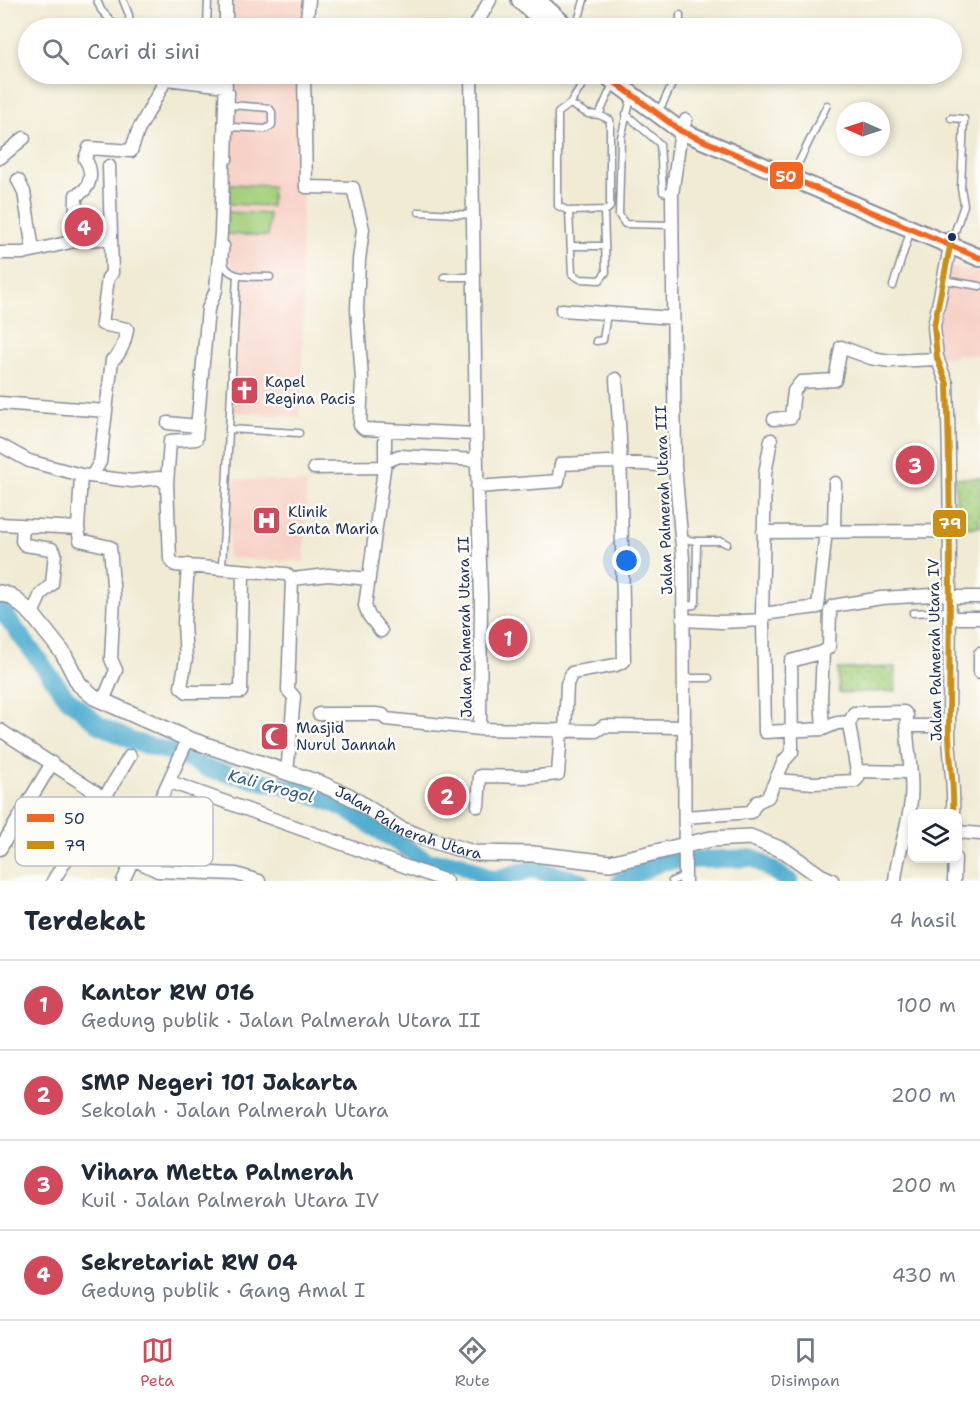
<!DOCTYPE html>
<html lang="id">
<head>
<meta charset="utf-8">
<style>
  :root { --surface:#fff; --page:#f2f2f3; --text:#1f2937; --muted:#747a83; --line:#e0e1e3; --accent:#d1495b }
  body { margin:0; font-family:"Shantell Sans",sans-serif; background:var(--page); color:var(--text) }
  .controls { position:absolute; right:18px; bottom:18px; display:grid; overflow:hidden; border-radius:12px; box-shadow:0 3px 9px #0003 }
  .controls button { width:54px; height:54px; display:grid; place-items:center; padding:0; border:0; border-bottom:2px solid var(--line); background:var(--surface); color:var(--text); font:30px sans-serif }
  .compass { position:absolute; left:836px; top:102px; width:54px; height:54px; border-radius:50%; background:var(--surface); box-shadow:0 3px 9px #0003; rotate:273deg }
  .you { position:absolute; left:627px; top:561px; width:21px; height:21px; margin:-15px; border:4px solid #fff; border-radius:50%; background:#1a73e8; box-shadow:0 0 0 9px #1a73e833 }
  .badge { display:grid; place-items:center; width:39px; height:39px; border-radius:50%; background:var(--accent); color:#fff; font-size:20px; font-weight:700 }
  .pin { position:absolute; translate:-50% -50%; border:3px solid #fff; box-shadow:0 2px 6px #0006 }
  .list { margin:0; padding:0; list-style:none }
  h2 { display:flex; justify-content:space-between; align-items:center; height:78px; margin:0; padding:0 24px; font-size:26px }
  h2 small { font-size:20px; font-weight:400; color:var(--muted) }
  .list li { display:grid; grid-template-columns:39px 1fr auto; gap:18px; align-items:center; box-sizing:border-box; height:90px; padding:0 24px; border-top:2px solid var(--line) }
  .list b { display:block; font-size:22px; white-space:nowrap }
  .list p { margin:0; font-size:20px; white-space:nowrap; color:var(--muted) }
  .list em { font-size:20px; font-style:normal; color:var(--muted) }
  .icon { flex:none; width:33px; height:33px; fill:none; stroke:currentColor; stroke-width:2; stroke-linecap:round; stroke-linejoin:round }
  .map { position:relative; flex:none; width:980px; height:881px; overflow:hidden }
  .search { position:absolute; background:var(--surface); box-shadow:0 3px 9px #0003; left:18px; right:18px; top:18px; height:66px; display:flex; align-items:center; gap:15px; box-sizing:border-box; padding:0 21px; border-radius:33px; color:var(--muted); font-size:22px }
  .sheet { height:438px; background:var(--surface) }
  nav { display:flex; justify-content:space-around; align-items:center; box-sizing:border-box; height:84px; border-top:2px solid var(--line); background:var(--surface); font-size:16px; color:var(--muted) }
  nav a { display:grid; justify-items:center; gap:3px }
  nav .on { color:var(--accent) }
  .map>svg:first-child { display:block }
  .built { fill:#f7d1c6 }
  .grass { fill:url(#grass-dots); stroke:#60806e; stroke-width:1.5 }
  .pitch { fill:#a4d07d; stroke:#60806e; stroke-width:1.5 }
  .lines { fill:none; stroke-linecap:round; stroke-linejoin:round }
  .river { stroke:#53afd1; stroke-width:18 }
  .service-casing { stroke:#868d99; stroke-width:9 }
  .minor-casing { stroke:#868d99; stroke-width:15 }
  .tertiary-casing { stroke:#868d99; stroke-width:18 }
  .secondary-casing { stroke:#868d99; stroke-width:20 }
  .service { stroke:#fff; stroke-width:6 }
  .minor { stroke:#fff; stroke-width:12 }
  .tertiary { stroke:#fff; stroke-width:15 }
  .secondary { stroke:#fff; stroke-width:16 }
  .bus-1-casing { stroke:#fdfcf7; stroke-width:10 }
  .bus-2-casing { stroke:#fdfcf7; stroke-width:10 }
  .bus-1 { stroke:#f26522; stroke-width:6 }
  .bus-2 { stroke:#cb8e13; stroke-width:6 }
  .bus-dot { fill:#1b2f5e; stroke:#fdfcf7; stroke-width:2 }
  .labels { text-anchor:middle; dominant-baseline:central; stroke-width:5; stroke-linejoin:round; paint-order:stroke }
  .poi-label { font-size:15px; fill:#1b2f5e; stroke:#fdfcf7; text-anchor:start }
  .street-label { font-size:15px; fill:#1b2f5e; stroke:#fdfcf7 }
  .water-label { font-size:16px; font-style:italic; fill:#2f5c86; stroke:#fdfcf7 }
  .key { fill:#fdfcf7; stroke:#b9bec9; stroke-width:1.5 }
  .key-label { font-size:16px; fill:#1b2f5e }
  .line-badge { stroke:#fdfcf7; stroke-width:2 }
  .badge-label { font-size:16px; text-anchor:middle; font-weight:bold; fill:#fff }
</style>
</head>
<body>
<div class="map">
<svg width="980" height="881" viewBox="0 0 980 881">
  <defs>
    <pattern id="grass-dots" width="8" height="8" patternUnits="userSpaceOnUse" patternTransform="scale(1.5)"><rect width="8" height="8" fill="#a4d07d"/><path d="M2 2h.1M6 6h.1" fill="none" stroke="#8db36e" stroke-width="1.8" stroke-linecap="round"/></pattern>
  </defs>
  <rect width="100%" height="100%" fill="#fdfcf7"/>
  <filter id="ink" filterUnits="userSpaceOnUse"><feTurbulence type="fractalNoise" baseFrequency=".0167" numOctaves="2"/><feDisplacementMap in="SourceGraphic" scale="12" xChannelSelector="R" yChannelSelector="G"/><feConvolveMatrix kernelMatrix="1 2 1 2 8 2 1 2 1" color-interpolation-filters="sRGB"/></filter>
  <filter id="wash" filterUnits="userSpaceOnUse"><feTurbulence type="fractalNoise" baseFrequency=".008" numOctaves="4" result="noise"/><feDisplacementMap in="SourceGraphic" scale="24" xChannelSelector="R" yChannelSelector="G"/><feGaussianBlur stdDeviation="1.35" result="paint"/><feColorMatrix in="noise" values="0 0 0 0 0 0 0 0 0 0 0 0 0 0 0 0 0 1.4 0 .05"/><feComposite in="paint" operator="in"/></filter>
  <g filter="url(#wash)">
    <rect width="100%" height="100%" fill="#f1ebd4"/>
    <!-- built -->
    <path class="built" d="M 228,0 L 304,0 L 303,28 L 228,28 Z
      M 229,74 L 303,74 L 304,150 L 301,268 L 304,292 L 300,417 L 228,411 L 236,271 L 227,256 L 224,196 Z
      M 949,267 L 980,272 L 980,356 L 955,354 L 955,358 L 938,357 L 938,328 Z
      M 230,479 L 307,483 L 304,562 L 228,558 Z"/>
    <!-- grass -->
    <path class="grass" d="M 955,478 L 980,478 L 980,527 L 957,528 Z
      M 895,667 L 896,691 L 839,693 L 838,669 Z"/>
    <!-- pitch -->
    <path class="pitch" d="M 230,184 L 272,186 L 271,206 L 229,204 Z
      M 227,212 L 269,214 L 268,236 L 226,234 Z"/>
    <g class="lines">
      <!-- river -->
      <path class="river" d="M 0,608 L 66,697 L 99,725 L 134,742 L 175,753 L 208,769 L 300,790 L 344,808 L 428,862 L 459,863 L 492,880 L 532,869 L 581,881
        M 620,881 L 663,861 L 754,858 L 789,881"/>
    </g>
  </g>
  <g filter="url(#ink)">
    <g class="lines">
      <defs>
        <path id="service" d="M 97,0 L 101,10 L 118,28
          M 123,0 L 129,15 L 130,28
          M 207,28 L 208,0
          M 576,28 L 584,0
          M 680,28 L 680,15
          M 589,74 L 570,104 L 558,113 L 558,206 L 569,211 L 607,210 L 610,207 L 610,120 L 599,115 L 613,84
          M 632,95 L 621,137 L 619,215 L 625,224 L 672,225
          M 570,104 L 588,114 L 599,115
          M 662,105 L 677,74
          M 626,114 L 660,144 L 663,192 L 672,195
          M 951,118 L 964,119 L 961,188 L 964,205 L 953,237
          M 231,127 L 266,129 L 272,125 L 272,112 L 269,108 L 231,105
          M 229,160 L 231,92
          M 794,172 L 827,105
          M 569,211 L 572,274 L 580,279 L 600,280 L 606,272 L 604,210
          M 419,212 L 473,215
          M 226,245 C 225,251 223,259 225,265 C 229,280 258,276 270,277
          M 571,246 L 605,246
          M 444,277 L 473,277
          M 943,280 L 980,286
          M 893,286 L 911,229
          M 596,341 L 603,340 L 607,313
          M 230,429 L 299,433
          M 681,539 L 697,541 L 696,602 L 694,605 L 683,606
          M 697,541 L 721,541 L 727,544
          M 222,567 L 237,275
          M 913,613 L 950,611
          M 682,678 L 709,678
          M 672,881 L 684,876"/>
        <path id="minor" d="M 226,28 L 226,0
          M 306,28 L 309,0
          M 474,28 L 490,0
          M 226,74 L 221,233 L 216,290 L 208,309 L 196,439 L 170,441 L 167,484 L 170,559 L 175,565 L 286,574 L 292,579 L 288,690 L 294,697 L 287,773
          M 304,74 L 306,187 L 353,188 L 363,229 L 359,260 L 357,309 L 362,379 L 360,425 L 364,429 L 476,434
          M 471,74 L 476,434 L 481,597 L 480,729
          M 0,158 L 24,138
          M 18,180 L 24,192 L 33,250
          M 952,237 L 934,326 L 937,358 L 947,384 C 951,497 950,610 949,723 C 948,754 955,783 953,814
          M 75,241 L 76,195 C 91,190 94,172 85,159 L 89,148 L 131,151 L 138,131 L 166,79 L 226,86
          M 0,253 L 23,253 L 75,241 L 111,238
          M 562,310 L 673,318
          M 0,403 L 106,411
          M 774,419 L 791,417 L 794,391 L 801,382 L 835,380 L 841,347 L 871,358 L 890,361 L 938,359
          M 168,423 L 197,426
          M 771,440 L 765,474 L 762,614 L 818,607 L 826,530
          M 0,445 L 29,461 L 81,475 L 132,481 L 159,478 L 167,484
          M 385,462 L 385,430
          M 314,468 L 383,467
          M 92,476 L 100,462 L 112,360 C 121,355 125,341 127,329 L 102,324 L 108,278 L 112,273 L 109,166
          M 477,487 L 558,481 L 561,464 L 609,462 L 675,466
          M 0,524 L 78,528 L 80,540 L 110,547 L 114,597 L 111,659 L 116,670 L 103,701
          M 23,527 L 22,541 L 25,545 L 52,549 L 55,553 L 52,584 L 41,594 L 32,614
          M 78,528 L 81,475
          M 834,530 L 835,483
          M 763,532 L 948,531
          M 188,565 L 184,623 L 186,659 L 181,687 L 187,692 L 241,692 L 243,572
          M 292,579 L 328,575 L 369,579
          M 950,597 L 980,597
          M 950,618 L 980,618
          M 683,620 L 722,622 L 763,620 L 765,732 L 823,729 L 821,698 L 823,652
          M 381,631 L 369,616 L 365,606 L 385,462 L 399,456 L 477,460
          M 980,654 L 980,672
          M 319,714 L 376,714 L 383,715 L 386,719 L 480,729 L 596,731 L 604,726 L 685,727
          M 906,726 L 949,726
          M 823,729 L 837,723 L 850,722
          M 0,730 L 103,797
          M 565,732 L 567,684 L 572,673 L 616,665 L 624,661 L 620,438 L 616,379
          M 857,771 L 909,772
          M 776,780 L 814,783 L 855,781 L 858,778 L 849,724 L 854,713 L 904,712 L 907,715 C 905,743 914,771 911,799 C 909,828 897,852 895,881
          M 170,782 L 446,881
          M 478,806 L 480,776 L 529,777 L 558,774 L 561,732
          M 685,817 L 751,812 L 757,802 L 768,797 L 784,761 L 792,752 L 791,661 L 823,652 L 829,647 L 830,611 L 833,606 L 881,598 L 950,594
          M 958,832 L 980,834
          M 0,849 L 52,763
          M 135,860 L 158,871 L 236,874 L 259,881
          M 53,881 L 130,756
          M 123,881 L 188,739
          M 685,881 L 683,559 L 675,466 L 672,195 L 681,131 L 686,120
          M 954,881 L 955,858"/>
        <g id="tertiary">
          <path id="s1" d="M 0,593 L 11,596 L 32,614 L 63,653 L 79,684 L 94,697 L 188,739 L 319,783 L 349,796 L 400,829 L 418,836 L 473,853 L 533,854 L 610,863 L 711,839 L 750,837 L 785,851 L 820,876 L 831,881"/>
        </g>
        <path id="secondary" d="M 520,0 L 550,28
          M 537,0 L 568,28
          M 604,74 L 681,131 L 980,258"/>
      </defs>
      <!-- service casing -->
      <use href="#service" class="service-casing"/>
      <!-- minor casing -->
      <use href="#minor" class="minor-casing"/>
      <!-- tertiary casing -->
      <use href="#tertiary" class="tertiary-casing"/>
      <!-- secondary casing -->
      <use href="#secondary" class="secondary-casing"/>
      <!-- service -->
      <use href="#service" class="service"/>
      <!-- minor -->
      <use href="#minor" class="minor"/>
      <!-- tertiary -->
      <use href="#tertiary" class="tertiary"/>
      <!-- secondary -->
      <use href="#secondary" class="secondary"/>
      <defs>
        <path id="bus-1" d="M 604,74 L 681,131 L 980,258"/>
        <path id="bus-2" d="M 952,237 L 934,326 L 937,358 L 947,384 C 951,497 950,610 949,723 C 948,754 955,783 953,814"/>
      </defs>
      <!-- bus-1 casing -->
      <use href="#bus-1" class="bus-1-casing"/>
      <!-- bus-2 casing -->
      <use href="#bus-2" class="bus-2-casing"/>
      <!-- bus-1 -->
      <use href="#bus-1" class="bus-1"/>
      <!-- bus-2 -->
      <use href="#bus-2" class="bus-2"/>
    </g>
  </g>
  <!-- icons -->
  <defs>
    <symbol id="church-square" viewBox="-11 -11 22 22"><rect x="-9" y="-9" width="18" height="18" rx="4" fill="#d1495b" stroke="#fdfcf7"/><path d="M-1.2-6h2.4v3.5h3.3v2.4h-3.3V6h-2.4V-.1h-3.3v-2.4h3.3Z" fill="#fff"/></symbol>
    <symbol id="hospital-square" viewBox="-11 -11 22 22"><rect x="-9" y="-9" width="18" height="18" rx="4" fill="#d1495b" stroke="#fdfcf7"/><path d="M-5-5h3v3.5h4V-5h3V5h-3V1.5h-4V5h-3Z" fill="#fff"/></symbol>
    <symbol id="mosque-square" viewBox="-11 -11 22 22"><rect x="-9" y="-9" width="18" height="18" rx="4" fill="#d1495b" stroke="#fdfcf7"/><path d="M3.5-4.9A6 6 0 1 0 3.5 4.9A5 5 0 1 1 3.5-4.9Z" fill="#fff"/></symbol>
  </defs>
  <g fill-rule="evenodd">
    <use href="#church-square" x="228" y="374" width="33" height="33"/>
    <use href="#hospital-square" x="250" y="504" width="33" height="33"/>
    <use href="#mosque-square" x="258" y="720" width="33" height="33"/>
  </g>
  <!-- markers -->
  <circle class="bus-dot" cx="952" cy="237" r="5"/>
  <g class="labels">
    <!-- poi labels -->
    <g class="poi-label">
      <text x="265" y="382">Kapel<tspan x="265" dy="17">Regina Pacis</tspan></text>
      <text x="288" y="512">Klinik<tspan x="288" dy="17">Santa Maria</tspan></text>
      <text x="296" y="728">Masjid<tspan x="296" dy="17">Nurul Jannah</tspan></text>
    </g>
    <!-- street labels -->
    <g class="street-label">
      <text transform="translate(664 500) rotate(-92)">Jalan Palmerah Utara III</text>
      <text transform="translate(465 627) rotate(-91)">Jalan Palmerah Utara II</text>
      <text transform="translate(935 650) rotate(-91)">Jalan Palmerah Utara IV</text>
      <text stroke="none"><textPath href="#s1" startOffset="483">Jalan Palmerah Utara</textPath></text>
    </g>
    <!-- water labels -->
    <g class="water-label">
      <text transform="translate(271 786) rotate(15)">Kali Grogol</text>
    </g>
  </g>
  <!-- legend -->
  <rect x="15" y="797" width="198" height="69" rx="9" class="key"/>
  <rect x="27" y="814" width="27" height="8" fill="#f26522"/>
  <rect x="27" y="841" width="27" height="8" fill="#cb8e13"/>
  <g class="key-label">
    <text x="64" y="824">50</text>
    <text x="64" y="851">79</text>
  </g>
  <g class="line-badge">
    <rect x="769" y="161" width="35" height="29" rx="6" fill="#f26522"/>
    <rect x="932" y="509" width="35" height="29" rx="6" fill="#cb8e13"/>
  </g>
  <g class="badge-label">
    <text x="786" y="182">50</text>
    <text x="950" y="529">79</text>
  </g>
</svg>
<div class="controls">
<button><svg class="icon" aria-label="layers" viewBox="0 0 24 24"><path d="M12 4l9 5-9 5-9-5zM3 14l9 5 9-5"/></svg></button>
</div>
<svg class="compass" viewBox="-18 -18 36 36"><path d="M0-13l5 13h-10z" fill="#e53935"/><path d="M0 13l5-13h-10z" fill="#747a83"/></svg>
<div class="you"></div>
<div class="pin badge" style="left:508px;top:638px">1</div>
<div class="pin badge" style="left:447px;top:796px">2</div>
<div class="pin badge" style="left:915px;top:465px">3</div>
<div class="pin badge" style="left:84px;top:227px">4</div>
<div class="search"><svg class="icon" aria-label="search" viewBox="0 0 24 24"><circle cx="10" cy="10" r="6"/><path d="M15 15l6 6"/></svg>Cari di sini</div>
</div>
<section class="sheet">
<h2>Terdekat<small>4 hasil</small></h2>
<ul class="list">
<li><span class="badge">1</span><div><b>Kantor RW 016</b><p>Gedung publik · Jalan Palmerah Utara II</p></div><em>100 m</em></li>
<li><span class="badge">2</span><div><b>SMP Negeri 101 Jakarta</b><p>Sekolah · Jalan Palmerah Utara</p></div><em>200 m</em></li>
<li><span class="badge">3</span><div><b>Vihara Metta Palmerah</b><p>Kuil · Jalan Palmerah Utara IV</p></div><em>200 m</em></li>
<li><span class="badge">4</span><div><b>Sekretariat RW 04</b><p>Gedung publik · Gang Amal I</p></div><em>430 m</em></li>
</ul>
</section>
<nav>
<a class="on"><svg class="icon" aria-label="map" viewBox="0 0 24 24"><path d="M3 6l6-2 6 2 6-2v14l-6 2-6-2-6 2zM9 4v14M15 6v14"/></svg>Peta</a>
<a><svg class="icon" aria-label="directions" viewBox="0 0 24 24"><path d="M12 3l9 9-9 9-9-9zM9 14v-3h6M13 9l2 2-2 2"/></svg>Rute</a>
<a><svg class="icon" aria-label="saved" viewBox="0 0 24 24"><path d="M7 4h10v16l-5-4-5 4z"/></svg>Disimpan</a>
</nav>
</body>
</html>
